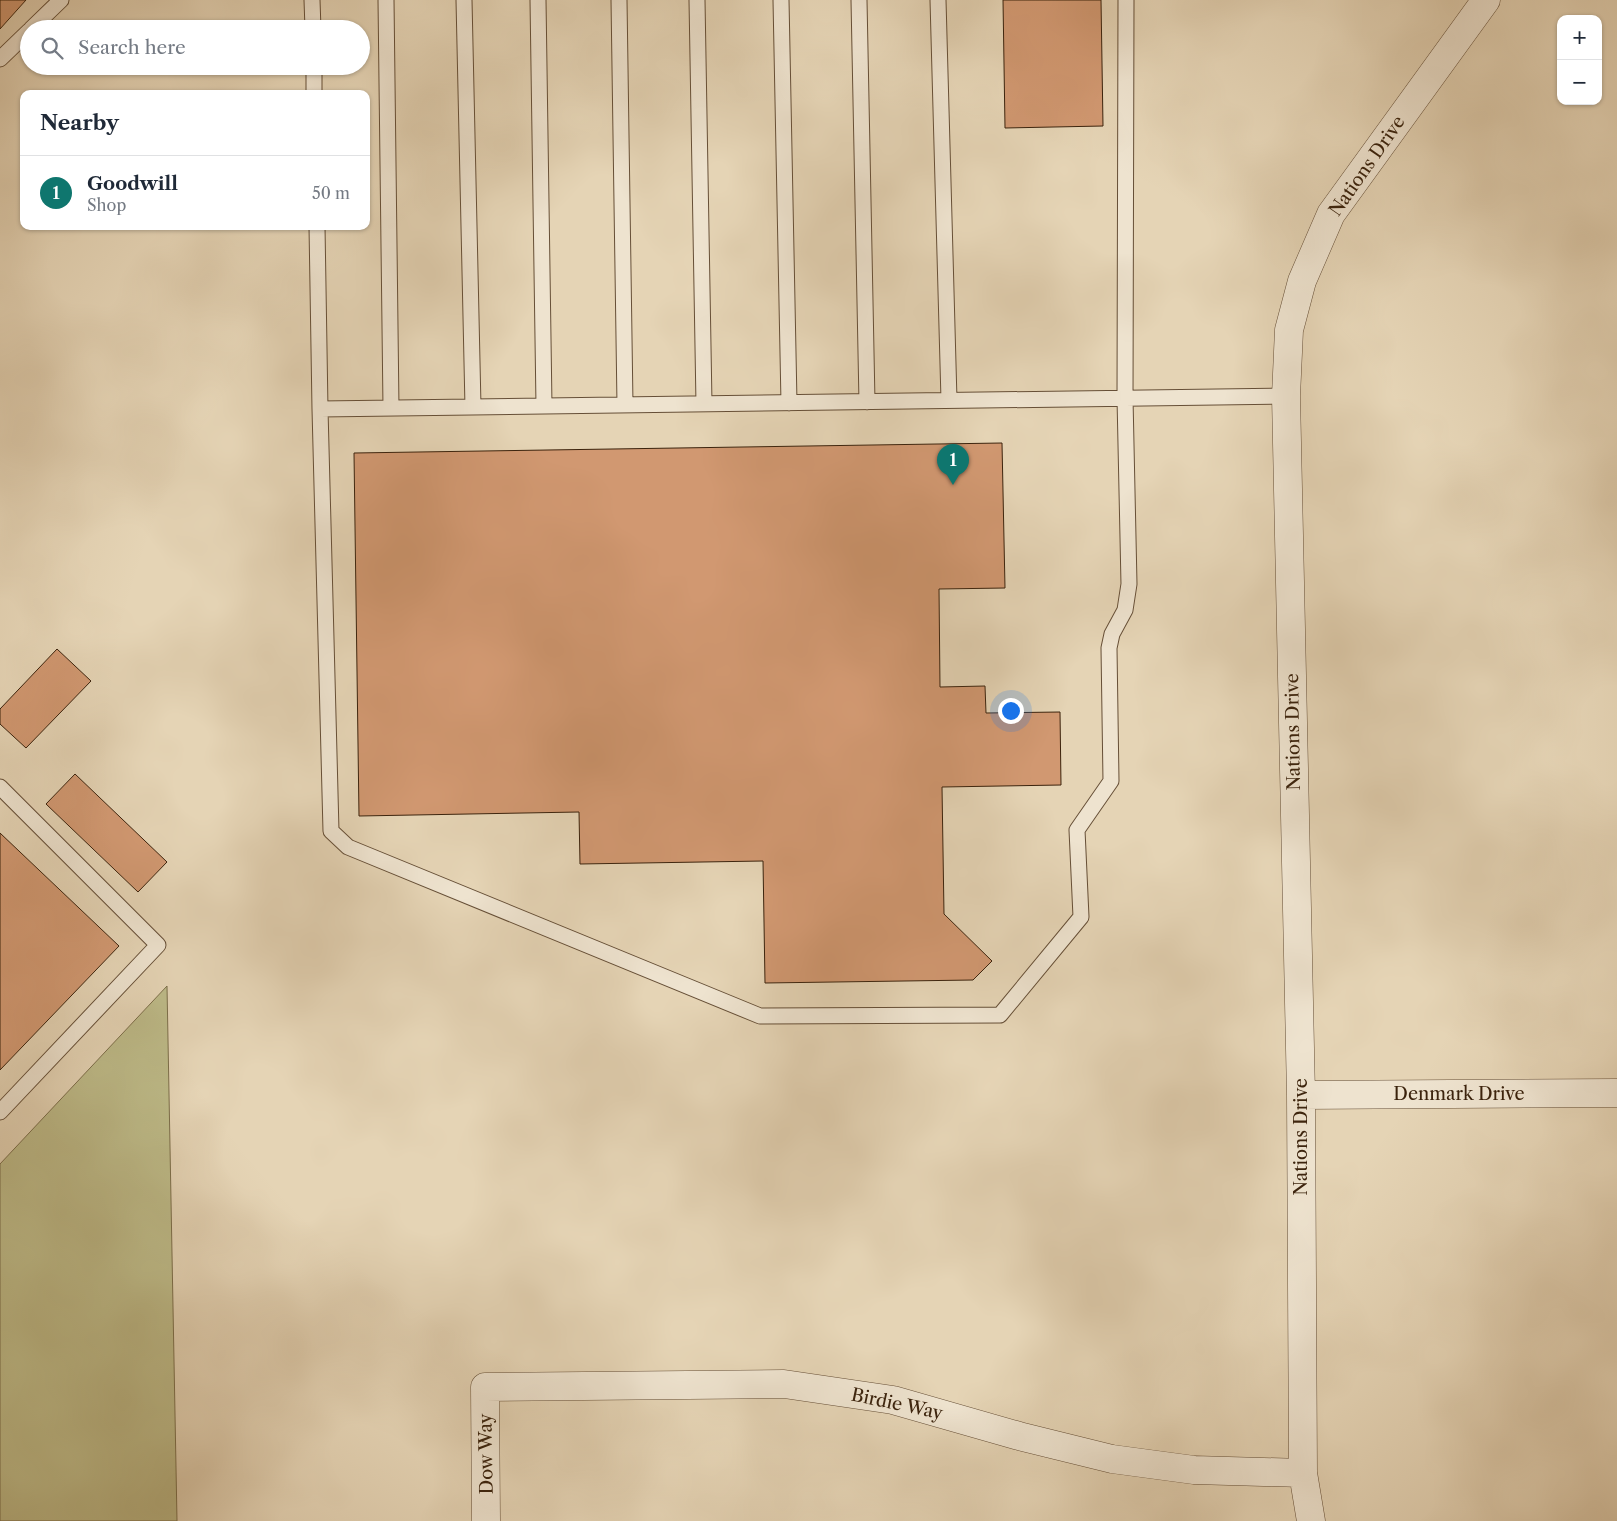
<!DOCTYPE html>
<html lang="en">
<head>
<meta charset="utf-8">
<style>
  :root { --surface:#fff; --page:#f2f2f3; --text:#1f2937; --muted:#747a83; --line:#e0e1e3; --accent:#0f766e }
  body { margin:0; font-family:"Libre Caslon Text",serif; background:var(--page); color:var(--text) }
  .controls { position:absolute; right:15px; top:15px; display:grid; overflow:hidden; border-radius:10px; box-shadow:0 1px 4px #0004 }
  .controls button { width:45px; height:45px; display:grid; place-items:center; padding:0; border:0; border-bottom:1px solid var(--line); background:var(--surface); color:var(--text); font:25px sans-serif }
  .you { position:absolute; left:1010px; top:710px; width:18px; height:18px; margin:-12px; border:4px solid #fff; border-radius:50%; background:#1a73e8; box-shadow:0 0 0 8px #1a73e833 }
  .badge { display:grid; place-items:center; width:32px; height:32px; border-radius:50%; background:var(--accent); color:#fff; font-size:16px; font-weight:700 }
  .pin { position:absolute; translate:-50% -41px; filter:drop-shadow(0 1px 2px #0008) }
  .pin::after { content:''; position:absolute; top:26px; width:18px; height:15px; background:inherit; clip-path:polygon(0 0,100% 0,50% 100%) }
  .list { margin:0; padding:0; list-style:none }
  h2 { display:flex; justify-content:space-between; align-items:center; height:65px; margin:0; padding:0 20px; font-size:21px }
  h2 small { font-size:16px; font-weight:400; color:var(--muted) }
  .list li { display:grid; grid-template-columns:32px 1fr auto; gap:15px; align-items:center; box-sizing:border-box; height:75px; padding:0 20px; border-top:1px solid var(--line) }
  .list b { display:block; font-size:19px; white-space:nowrap }
  .list p { margin:0; font-size:16px; white-space:nowrap; color:var(--muted) }
  .list em { font-size:16px; font-style:normal; color:var(--muted) }
  .icon { flex:none; width:28px; height:28px; fill:none; stroke:currentColor; stroke-width:2; stroke-linecap:round; stroke-linejoin:round }
  .map { position:relative; flex:none; width:1617px; height:1521px; overflow:hidden }
  .search { position:absolute; background:var(--surface); box-shadow:0 1px 4px #0004; left:20px; top:20px; width:350px; height:55px; display:flex; align-items:center; gap:12px; box-sizing:border-box; padding:0 18px; border-radius:28px; color:var(--muted); font-size:19px }
  .panel { position:absolute; background:var(--surface); box-shadow:0 1px 4px #0004; left:20px; top:90px; width:350px; height:140px; border-radius:10px }
  .map>svg:first-child { display:block }
  .green { fill:#bdba88; stroke:#7c6e4a }
  .building { fill:#d19871; stroke:#3b230d }
  .lines { fill:none; stroke-linecap:round; stroke-linejoin:round }
  .service-casing { stroke:#664f37; stroke-width:17 }
  .minor-casing { stroke:#664f37; stroke-width:29 }
  .service { stroke:#eee3cf; stroke-width:15 }
  .minor { stroke:#eee3cf; stroke-width:28 }
  .labels { text-anchor:middle; dominant-baseline:central; stroke-width:4; stroke-linejoin:round; paint-order:stroke }
  .street-label { font-size:18px; fill:#3b230d; stroke:#eee3cf }
</style>
</head>
<body>
<div class="map">
<svg width="1617" height="1521" viewBox="0 0 1617 1521">
  <rect width="100%" height="100%" fill="#e5d4b5"/>
  <filter id="stains"><feTurbulence type="fractalNoise" baseFrequency=".004" numOctaves="4"/><feColorMatrix values="0 0 0 0 .2 0 0 0 0 .09 0 0 0 0 .02 0 0 0 .5 -.17"/></filter>
  <radialGradient id="worn" r=".72"><stop offset=".6" stop-color="#630" stop-opacity="0"/><stop offset="1" stop-color="#630" stop-opacity=".3"/></radialGradient>
  <!-- green -->
  <path class="green" d="M 167,986 L 177,1521 L 0,1521 L 0,1164 Z"/>
  <!-- building -->
  <path class="building" d="M 0,0 L 26,0 L 0,29 Z
    M 1003,0 L 1101,0 L 1103,126 L 1005,128 Z
    M 1002,443 L 1005,588 L 939,589 L 940,687 L 985,686 L 986,713 L 1060,712 L 1061,785 L 942,787 L 944,914 L 992,961 L 973,980 L 765,983 L 763,861 L 580,864 L 579,812 L 359,816 L 354,453 Z
    M 57,649 L 91,681 L 26,748 L 0,724 L 0,709 Z
    M 75,774 L 167,862 L 138,892 L 46,804 Z
    M 0,833 L 119,946 L 0,1070 Z"/>
  <g class="lines">
    <defs>
      <path id="service" d="M 312,0 L 313,29
        M 386,0 L 391,408
        M 464,0 L 473,407
        M 538,0 L 544,406
        M 619,0 L 625,405
        M 697,0 L 704,404
        M 781,0 L 789,403
        M 859,0 L 867,402
        M 938,0 L 949,400
        M 31,29 L 61,0
        M 0,59 L 29,31
        M 314,66 L 314,94
        M 317,226 L 320,409 L 331,831 L 348,847 L 760,1016 L 1000,1015 L 1081,917 L 1077,830 L 1111,781 L 1109,648 L 1112,634 L 1125,610 L 1129,584 L 1125,398 L 1126,0
        M 320,409 L 1286,396
        M 0,787 L 158,945 L 0,1112"/>
      <path id="minor" d="M 1301,1095 L 1617,1093
        M 486,1521 L 485,1387 L 784,1384 L 893,1400 L 1019,1436 L 1112,1459 L 1194,1470 L 1303,1473
        M 1311,1521 L 1303,1473 L 1301,1095 L 1286,396 L 1289,330 L 1302,281 L 1331,214 L 1486,0"/>
    </defs>
    <!-- service casing -->
    <use href="#service" class="service-casing"/>
    <!-- minor casing -->
    <use href="#minor" class="minor-casing"/>
    <!-- service -->
    <use href="#service" class="service"/>
    <!-- minor -->
    <use href="#minor" class="minor"/>
  </g>
  <g class="labels">
    <!-- street labels -->
    <g class="street-label">
      <text transform="translate(1367 166) rotate(-55)">Nations Drive</text>
      <text transform="translate(1293 732) rotate(-91)">Nations Drive</text>
      <text x="1459" y="1094">Denmark Drive</text>
      <text transform="translate(1301 1137) rotate(-90)">Nations Drive</text>
      <text transform="translate(897 1404) rotate(12)">Birdie Way</text>
      <text transform="translate(486 1454) rotate(-91)">Dow Way</text>
    </g>
  </g>
  <rect width="100%" height="100%" filter="url(#stains)"/>
  <rect width="100%" height="100%" fill="url(#worn)"/>
</svg>
<div class="controls">
<button>+</button>
<button>−</button>
</div>
<div class="you"></div>
<div class="pin badge" style="left:953px;top:485px">1</div>
<div class="search"><svg class="icon" aria-label="search" viewBox="0 0 24 24"><circle cx="10" cy="10" r="6"/><path d="M15 15l6 6"/></svg>Search here</div>
<section class="panel">
<h2>Nearby<small></small></h2>
<ul class="list">
<li><span class="badge">1</span><div><b>Goodwill</b><p>Shop</p></div><em>50 m</em></li>
</ul>
</section>
</div>
</body>
</html>
